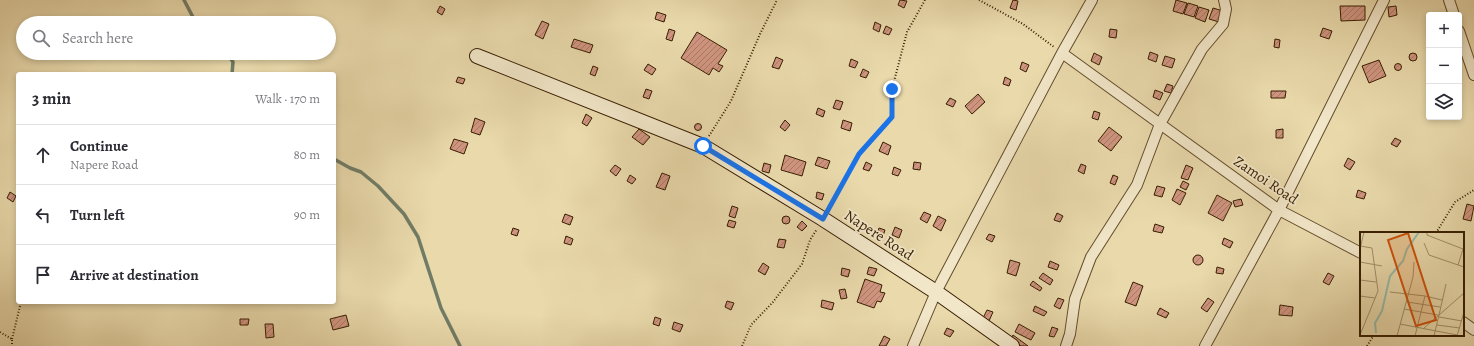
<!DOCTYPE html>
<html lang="en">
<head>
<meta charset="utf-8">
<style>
  :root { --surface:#fff; --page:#f2f2f3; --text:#2b2b33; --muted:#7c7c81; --line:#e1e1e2 }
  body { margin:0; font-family:Alegreya,serif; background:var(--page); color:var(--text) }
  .controls { position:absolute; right:12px; top:12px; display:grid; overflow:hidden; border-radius:4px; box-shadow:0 2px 6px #0003 }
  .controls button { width:36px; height:36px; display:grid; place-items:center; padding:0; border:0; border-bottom:1px solid var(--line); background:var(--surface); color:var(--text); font:20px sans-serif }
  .stop { position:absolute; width:12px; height:12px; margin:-9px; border:3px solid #1a73e8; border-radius:50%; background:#fff }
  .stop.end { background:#1a73e8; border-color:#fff; box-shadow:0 1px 4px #0008 }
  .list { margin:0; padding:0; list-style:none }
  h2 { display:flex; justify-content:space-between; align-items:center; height:52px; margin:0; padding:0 16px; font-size:17px }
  h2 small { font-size:13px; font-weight:400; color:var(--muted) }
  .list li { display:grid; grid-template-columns:26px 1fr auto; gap:12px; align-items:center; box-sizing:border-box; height:60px; padding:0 16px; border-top:1px solid var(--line) }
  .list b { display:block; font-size:15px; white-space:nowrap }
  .list p { margin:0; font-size:13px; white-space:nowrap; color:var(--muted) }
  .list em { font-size:13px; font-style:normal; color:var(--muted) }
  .icon { flex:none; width:22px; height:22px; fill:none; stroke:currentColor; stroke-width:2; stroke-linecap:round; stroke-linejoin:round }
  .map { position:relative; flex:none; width:1474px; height:346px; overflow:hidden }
  .search { position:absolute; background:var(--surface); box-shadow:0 2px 6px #0003; left:16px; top:16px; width:320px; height:44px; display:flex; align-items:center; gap:10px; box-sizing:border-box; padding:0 14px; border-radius:22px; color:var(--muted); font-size:15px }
  .panel { position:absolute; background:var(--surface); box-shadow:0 2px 6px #0003; left:16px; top:72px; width:320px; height:232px; border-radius:4px }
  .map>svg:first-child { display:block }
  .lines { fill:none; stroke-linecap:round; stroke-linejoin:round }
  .stream { stroke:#717c66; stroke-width:3.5 }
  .building { fill:url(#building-hatch); stroke:#381e00 }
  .street-casing { stroke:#644d2b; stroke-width:12 }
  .secondary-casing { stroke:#381e00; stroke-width:16 }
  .path { stroke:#381e00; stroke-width:2; stroke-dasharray:1 2; stroke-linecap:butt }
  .street { stroke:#f1e6c8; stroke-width:10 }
  .secondary { stroke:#f1e6c8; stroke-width:14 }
  .route { stroke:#1a73e8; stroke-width:5 }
  .labels { text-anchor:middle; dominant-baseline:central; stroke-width:3.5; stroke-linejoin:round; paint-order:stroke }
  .street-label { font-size:15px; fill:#381e00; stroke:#f1e6c8 }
  .inset-river { fill:none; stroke:#97baaa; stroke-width:2 }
  .inset-road { fill:none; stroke:#a28e67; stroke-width:1 }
  .view { fill:#ce500a; fill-opacity:0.15; stroke:#ce500a; stroke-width:2 }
  .inset-edge { fill:none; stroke:#381e00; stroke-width:2 }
</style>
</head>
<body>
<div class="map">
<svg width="1474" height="346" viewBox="0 0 1474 346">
  <defs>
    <pattern id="building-hatch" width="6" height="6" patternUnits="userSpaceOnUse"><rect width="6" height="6" fill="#d09580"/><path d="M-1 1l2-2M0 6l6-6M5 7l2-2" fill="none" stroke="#aa7966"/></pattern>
  </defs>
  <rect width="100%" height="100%" fill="#e9d9ab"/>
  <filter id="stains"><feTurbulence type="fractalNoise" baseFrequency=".005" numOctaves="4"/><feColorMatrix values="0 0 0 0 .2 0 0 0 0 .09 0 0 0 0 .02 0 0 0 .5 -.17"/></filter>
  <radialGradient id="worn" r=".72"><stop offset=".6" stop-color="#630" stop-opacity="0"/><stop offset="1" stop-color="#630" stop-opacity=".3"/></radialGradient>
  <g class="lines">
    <!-- stream -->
    <path class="stream" d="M 184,0 L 196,23
      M 227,53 L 233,62 L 232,74
      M 334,159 L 350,168 L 361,172 L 378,186 L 404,214 L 418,237 L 441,308 L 460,346"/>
  </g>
  <!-- building -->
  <path class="building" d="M 900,0 L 907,1 L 904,8 L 898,5 Z
    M 1013,0 L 1018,1 L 1016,10 L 1010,8 Z
    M 1176,0 L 1187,3 L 1183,14 L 1173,11 Z
    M 1188,3 L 1198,6 L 1194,17 L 1184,14 Z
    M 440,6 L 445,9 L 442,15 L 437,12 Z
    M 1340,6 L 1365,6 L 1365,20 L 1341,21 Z
    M 1396,6 L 1397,15 L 1389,17 L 1388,7 Z
    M 1199,7 L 1209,10 L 1205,22 L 1195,18 Z
    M 1213,8 L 1223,11 L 1219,22 L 1209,19 Z
    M 657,12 L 666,15 L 664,22 L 655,19 Z
    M 542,21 L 549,24 L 543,39 L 535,35 Z
    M 875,22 L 881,25 L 879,32 L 873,29 Z
    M 886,26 L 892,29 L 889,35 L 883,33 Z
    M 1323,28 L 1332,31 L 1329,39 L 1320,36 Z
    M 669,29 L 675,31 L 672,41 L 666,39 Z
    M 1110,29 L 1117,30 L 1116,38 L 1109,37 Z
    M 697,32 L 727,50 L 718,64 L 723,66 L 719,72 L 713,68 L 709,75 L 681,58 Z
    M 574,39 L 593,45 L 590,53 L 571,47 Z
    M 1275,39 L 1280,40 L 1279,48 L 1274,47 Z
    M 1150,52 L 1158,55 L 1156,62 L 1148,59 Z
    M 1094,53 L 1102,57 L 1099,65 L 1091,61 Z
    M1409 57a4 4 0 1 1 8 0a4 4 0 1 1-8 0Z
    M 1165,56 L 1175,59 L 1172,68 L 1162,65 Z
    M 776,57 L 783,60 L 779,69 L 772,67 Z
    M 851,59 L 858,62 L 855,68 L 849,66 Z
    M 1379,60 L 1386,76 L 1369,83 L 1362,66 Z
    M 1022,62 L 1029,65 L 1026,72 L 1020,69 Z
    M1394.5 67a3.5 3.5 0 1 1 7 0a3.5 3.5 0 1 1-7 0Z
    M 648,64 L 656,69 L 652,75 L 644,70 Z
    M 593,66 L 598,68 L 595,76 L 590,74 Z
    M 863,69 L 869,72 L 866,78 L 860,76 Z
    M 458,77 L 465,79 L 463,84 L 456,82 Z
    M 1005,77 L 1011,80 L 1009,86 L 1003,84 Z
    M 1167,84 L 1173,86 L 1171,93 L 1164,91 Z
    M 646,89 L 652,91 L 649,99 L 643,97 Z
    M 1155,90 L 1163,93 L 1160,100 L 1153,97 Z
    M 1271,91 L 1286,91 L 1285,98 L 1271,98 Z
    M 978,94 L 985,102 L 972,114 L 965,106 Z
    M 950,98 L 956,101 L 953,107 L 946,104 Z
    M 836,100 L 843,102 L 840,110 L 833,108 Z
    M 818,108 L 825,111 L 823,117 L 816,114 Z
    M 1094,111 L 1100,113 L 1098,120 L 1092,118 Z
    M 586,114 L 592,118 L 587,126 L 582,123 Z
    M 475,118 L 485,122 L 480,135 L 471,132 Z
    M 785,120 L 790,125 L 785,131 L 780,127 Z
    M 843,120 L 852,123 L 850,131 L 841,128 Z
    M694.5 127a3.5 3.5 0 1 1 7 0a3.5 3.5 0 1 1-7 0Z
    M 1109,127 L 1122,137 L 1111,151 L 1098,141 Z
    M 639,129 L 650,137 L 643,145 L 632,137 Z
    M 1283,129 L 1283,138 L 1276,138 L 1276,130 Z
    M 1395,138 L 1401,141 L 1397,147 L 1391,144 Z
    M 454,139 L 468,143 L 464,154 L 450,149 Z
    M 883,142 L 891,146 L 888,155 L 879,151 Z
    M 785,155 L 806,162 L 802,176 L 781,170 Z
    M 818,157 L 830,161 L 827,169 L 815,165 Z
    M 1348,158 L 1355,162 L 1350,170 L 1344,166 Z
    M 866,162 L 872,165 L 869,171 L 863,169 Z
    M 914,162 L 921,163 L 920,170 L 913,169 Z
    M 764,163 L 771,165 L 769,173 L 762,171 Z
    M 1081,164 L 1086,166 L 1084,174 L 1078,171 Z
    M 615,165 L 621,169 L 616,176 L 610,171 Z
    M 1186,165 L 1193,168 L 1188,180 L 1181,178 Z
    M 894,167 L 901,170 L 898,176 L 892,174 Z
    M 662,173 L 670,176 L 665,190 L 656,187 Z
    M 630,175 L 636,179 L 632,184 L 627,181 Z
    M 1113,175 L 1118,177 L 1115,185 L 1110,183 Z
    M 1183,181 L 1189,184 L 1186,190 L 1180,187 Z
    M 1157,186 L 1165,188 L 1162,197 L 1154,195 Z
    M 1177,189 L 1186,193 L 1180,205 L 1172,200 Z
    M 1358,190 L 1366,193 L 1364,199 L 1356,197 Z
    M 10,192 L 16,196 L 13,202 L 7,198 Z
    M 817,192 L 824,194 L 822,200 L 816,198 Z
    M 1217,195 L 1232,203 L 1223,221 L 1208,213 Z
    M 1241,199 L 1243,205 L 1235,207 L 1233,201 Z
    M 1467,204 L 1474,206 L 1471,221 L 1463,219 Z
    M 732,206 L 738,208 L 735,218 L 729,216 Z
    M 924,212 L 931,215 L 927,223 L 920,219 Z
    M 1057,213 L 1063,216 L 1060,222 L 1054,220 Z
    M 565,214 L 573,217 L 570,225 L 562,222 Z
    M782 220a4 4 0 1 1 8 0a4 4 0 1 1-8 0Z
    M 938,216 L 946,220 L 941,231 L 933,226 Z
    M 729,220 L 736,222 L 734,228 L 727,226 Z
    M 802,221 L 807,226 L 802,231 L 797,227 Z
    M 1155,224 L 1164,227 L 1162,233 L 1153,231 Z
    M 895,227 L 902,230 L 899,238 L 892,235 Z
    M 513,228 L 519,230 L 517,236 L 511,234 Z
    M 879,228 L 885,230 L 883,236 L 877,234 Z
    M 989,234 L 995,236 L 992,242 L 986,239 Z
    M 566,236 L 573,239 L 571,245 L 564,243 Z
    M 1224,238 L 1233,242 L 1230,248 L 1222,244 Z
    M 779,239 L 786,240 L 784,248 L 777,247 Z
    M1193 260a5 5 0 1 1 10 0a5 5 0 1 1-10 0Z
    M 1010,260 L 1020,263 L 1016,276 L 1007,273 Z
    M 1050,261 L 1059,265 L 1057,270 L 1048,267 Z
    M 763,263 L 769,267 L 765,275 L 758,271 Z
    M 869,267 L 877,269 L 874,276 L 867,274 Z
    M 1217,267 L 1224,269 L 1223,274 L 1216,273 Z
    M 842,268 L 850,270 L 848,277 L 841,275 Z
    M 1043,273 L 1053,280 L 1050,285 L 1039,278 Z
    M 1328,273 L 1334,276 L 1329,285 L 1323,282 Z
    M 865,279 L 882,285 L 880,292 L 885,293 L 881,302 L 877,301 L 874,308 L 857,302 Z
    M 1033,281 L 1042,288 L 1040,291 L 1030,285 Z
    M 1133,282 L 1143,286 L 1136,306 L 1125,302 Z
    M 845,289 L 847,298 L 841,299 L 839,290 Z
    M 1058,298 L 1064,300 L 1060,309 L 1054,306 Z
    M 1208,298 L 1214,302 L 1207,312 L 1201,308 Z
    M 822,300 L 834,303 L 832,310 L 821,307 Z
    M 727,301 L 734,303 L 731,310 L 725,307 Z
    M 1280,305 L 1293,307 L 1292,316 L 1279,315 Z
    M 1035,306 L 1047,312 L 1044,316 L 1033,311 Z
    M 1160,308 L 1169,313 L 1166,318 L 1157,314 Z
    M 987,310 L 993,312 L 989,321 L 983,318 Z
    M 346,315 L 349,326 L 333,330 L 330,319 Z
    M 655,317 L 661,319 L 659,326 L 653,324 Z
    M 240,319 L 249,319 L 248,325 L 240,325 Z
    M 674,322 L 683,325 L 680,332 L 672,329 Z
    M 265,324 L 273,324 L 274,337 L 266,338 Z
    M 1019,324 L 1035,333 L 1031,340 L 1015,332 Z
    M 1052,327 L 1058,329 L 1054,337 L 1049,336 Z
    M 947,328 L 954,331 L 950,337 L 944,334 Z
    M 1013,335 L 1028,346 L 1021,346 L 1011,339 Z
    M 884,336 L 890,339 L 886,346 L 879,346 Z"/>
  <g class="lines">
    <defs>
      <path id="street" d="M 1449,0 L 1454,15
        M 1459,31 L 1474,75
        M 1062,53 L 1092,0
        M 1463,322 L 1474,330
        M 913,346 L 936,292 L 1062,53 L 1279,210 L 1361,253
        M 1066,346 L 1070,334 L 1075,299 L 1091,257 L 1137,185 L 1160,124 L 1202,49 L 1223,24 L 1226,9 L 1224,0
        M 1205,346 L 1279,210 L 1384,0"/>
      <path id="secondary" d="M 477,56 L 703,146 L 823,219 L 936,292 L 1012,346"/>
    </defs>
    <!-- street casing -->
    <use href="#street" class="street-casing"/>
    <!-- secondary casing -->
    <use href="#secondary" class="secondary-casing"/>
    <!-- path -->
    <path class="path" d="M 979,0 L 1023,24 L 1054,47
      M 709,136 L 731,101 L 760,34 L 777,0
      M 829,208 L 859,154 L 892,117 L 892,89 L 907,32 L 925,0
      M 1436,233 L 1455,202 L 1474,190
      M 0,332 L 12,339 L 12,346
      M 12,339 L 21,302
      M 742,346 L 751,325 L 773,302 L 802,264 L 810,240 L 817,229
      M 1367,346 L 1374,335"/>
    <!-- street -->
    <use href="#street" class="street"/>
    <!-- secondary -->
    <use href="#secondary" class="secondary"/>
  </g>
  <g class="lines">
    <!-- route -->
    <path class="route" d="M 703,146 L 823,219 L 859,154 L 892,117 L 892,89"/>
  </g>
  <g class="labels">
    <!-- street labels -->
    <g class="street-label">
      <text transform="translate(1266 180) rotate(34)">Zamoi Road</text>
      <text transform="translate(879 235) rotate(33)">Napere Road</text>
    </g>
  </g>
  <!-- overview -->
  <g transform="translate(1360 232)">
    <rect width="104" height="104" fill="#e9d9ab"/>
    <path class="inset-river" d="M 16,101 L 15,91 L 22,79 L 30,44 L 43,29 L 47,17 L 59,0"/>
    <path class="inset-road" d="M 67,0 L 67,3 L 103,17M 64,11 L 69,23 L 104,35M 0,14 L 12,16 L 18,59 L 0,103M 0,17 L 4,0M 0,30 L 22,34M 98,33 L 104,14M 0,48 L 16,50M 30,60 L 65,64 L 55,104M 0,64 L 15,66M 65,64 L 82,68M 47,70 L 80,75M 44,77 L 78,83M 79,85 L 102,89M 40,92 L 97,103M 77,93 L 100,96M 64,96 L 79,83 L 86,52M 37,104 L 53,45 L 54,30M 74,104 L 79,83 L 104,61M 97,104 L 104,80"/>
    <path class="view" d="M 48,1 L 76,88 L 56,94 L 28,8 Z"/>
    <rect width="104" height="104" class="inset-edge"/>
  </g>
  <rect width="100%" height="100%" filter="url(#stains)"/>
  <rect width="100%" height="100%" fill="url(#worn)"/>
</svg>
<div class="controls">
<button>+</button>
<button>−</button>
<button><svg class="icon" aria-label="layers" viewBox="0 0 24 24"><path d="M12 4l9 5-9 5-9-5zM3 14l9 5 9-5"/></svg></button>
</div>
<div class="stop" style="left:703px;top:146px"></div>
<div class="stop end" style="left:892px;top:89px"></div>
<div class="search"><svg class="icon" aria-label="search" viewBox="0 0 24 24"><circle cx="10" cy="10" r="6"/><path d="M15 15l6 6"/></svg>Search here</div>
<section class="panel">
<h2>3 min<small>Walk · 170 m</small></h2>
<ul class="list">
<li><svg class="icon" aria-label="ahead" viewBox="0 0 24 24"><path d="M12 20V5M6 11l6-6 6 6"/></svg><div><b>Continue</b><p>Napere Road</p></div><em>80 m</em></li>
<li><svg class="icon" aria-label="left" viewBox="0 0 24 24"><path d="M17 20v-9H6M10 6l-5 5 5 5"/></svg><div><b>Turn left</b></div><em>90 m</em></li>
<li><svg class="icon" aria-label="arrive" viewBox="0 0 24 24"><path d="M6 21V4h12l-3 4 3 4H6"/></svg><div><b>Arrive at destination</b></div></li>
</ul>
</section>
</div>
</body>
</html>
